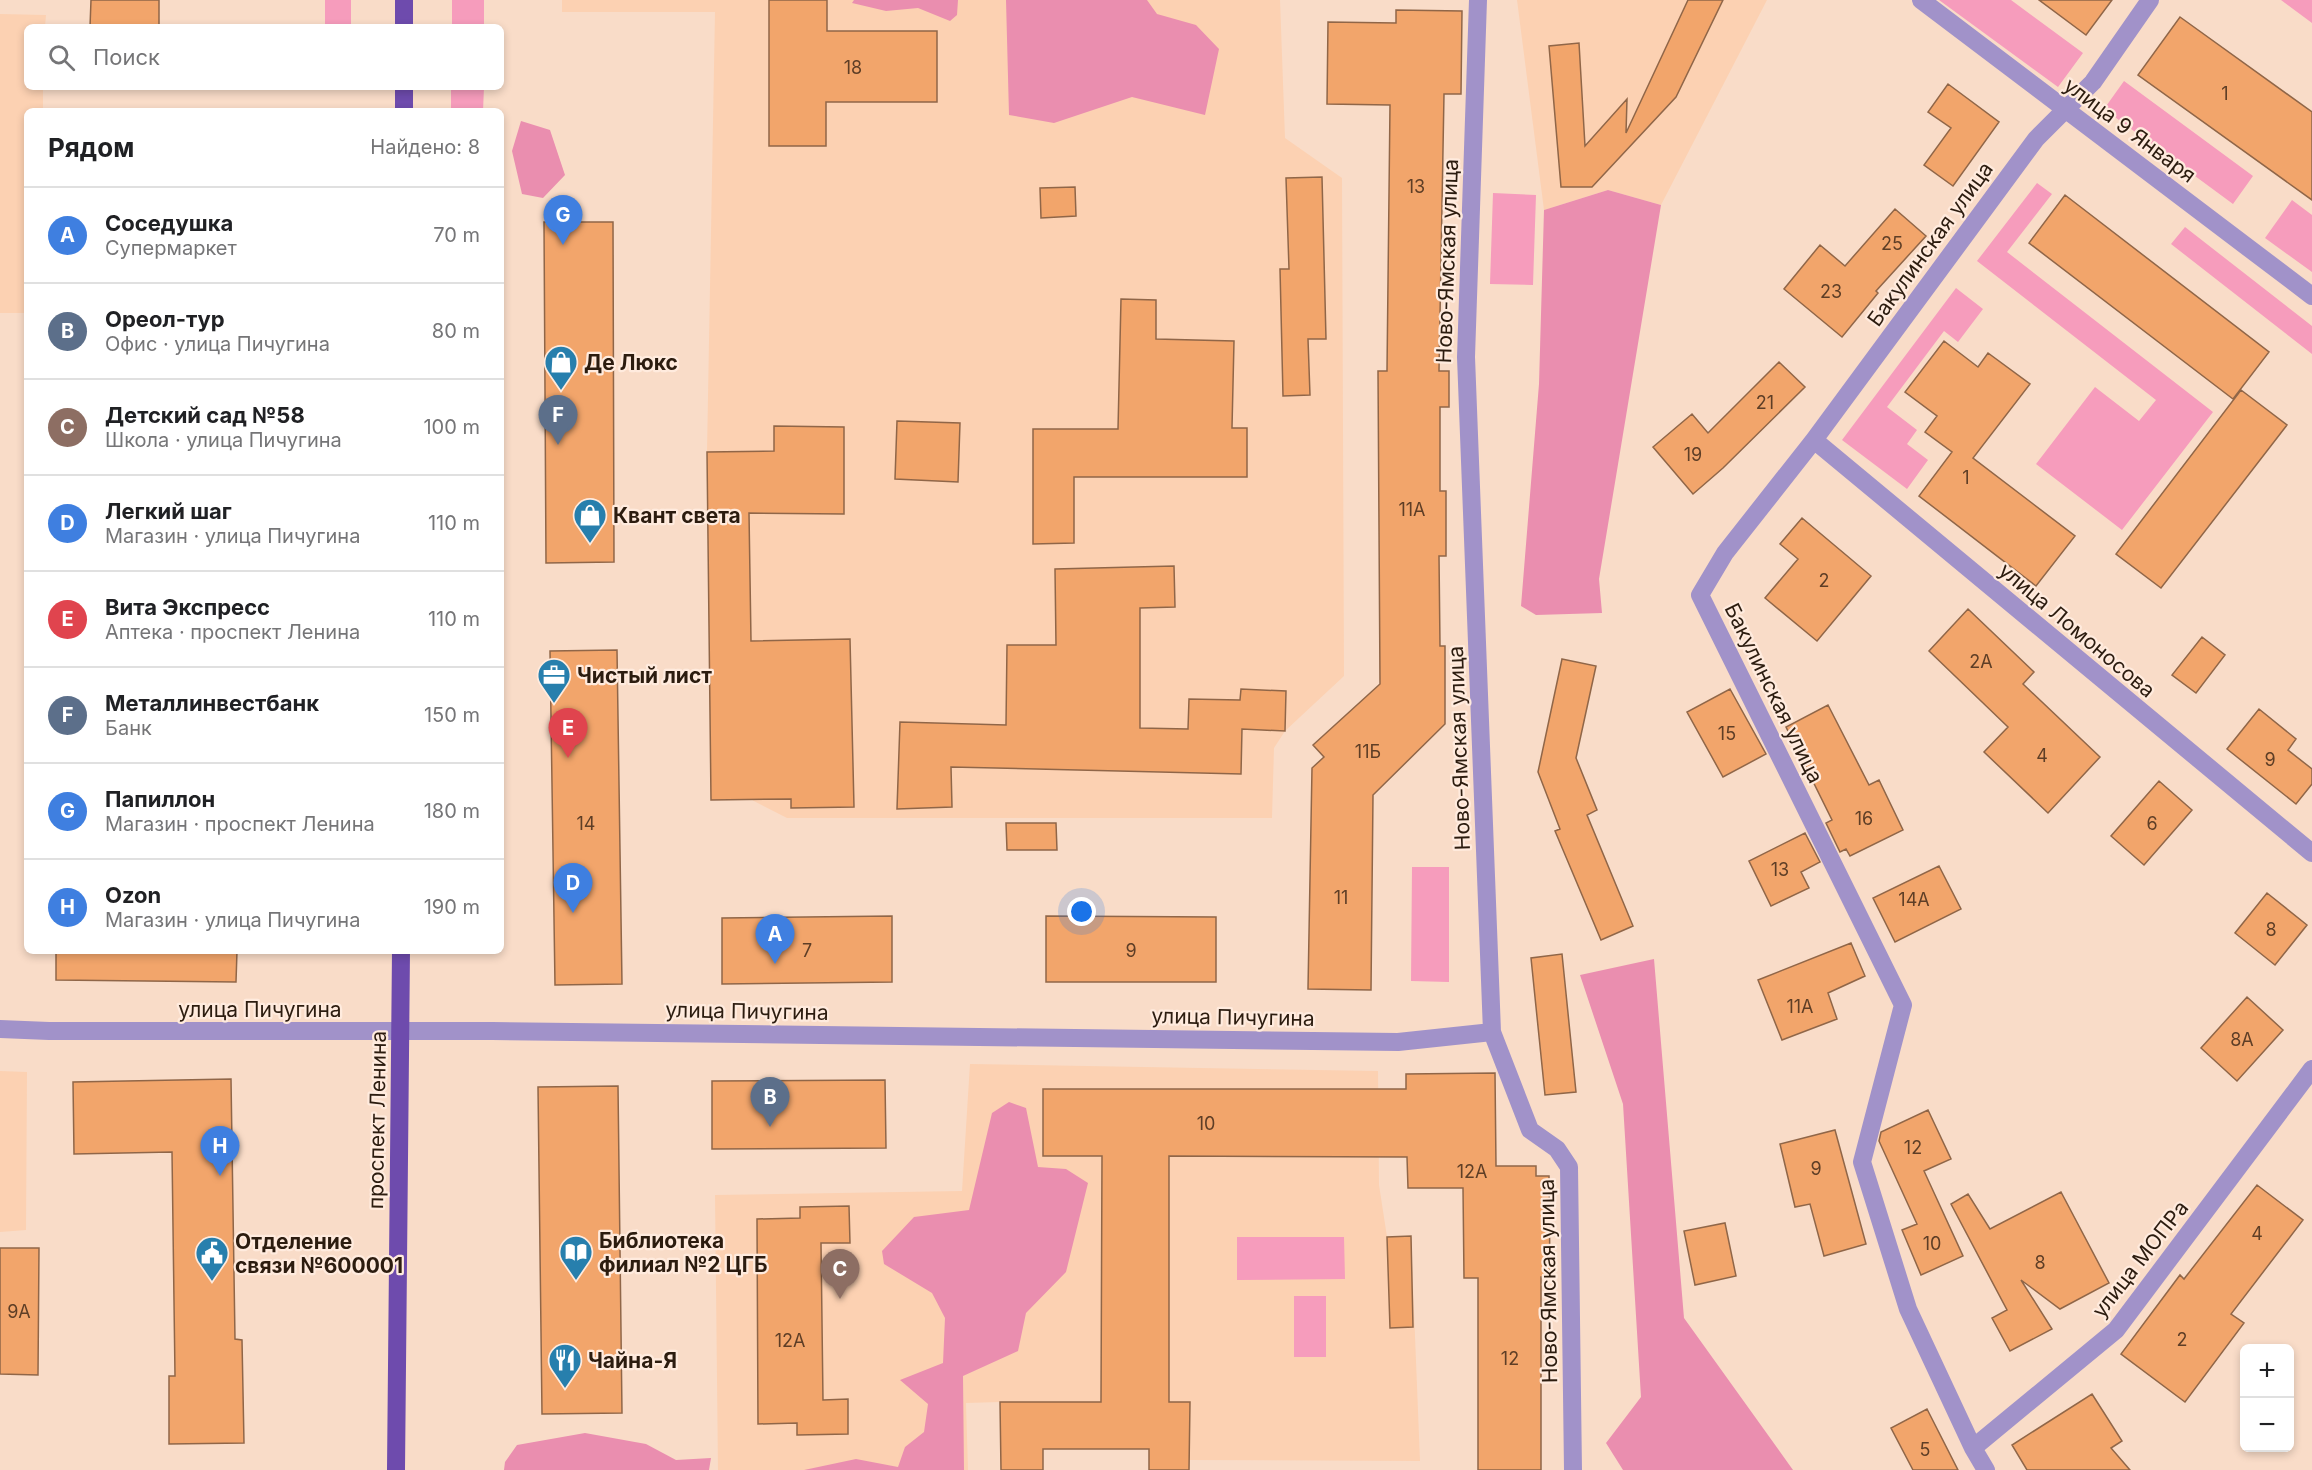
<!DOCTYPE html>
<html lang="ru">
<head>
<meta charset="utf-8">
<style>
  :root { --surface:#fff; --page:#f6f6f6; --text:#202124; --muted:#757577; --line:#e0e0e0; --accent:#0f766e }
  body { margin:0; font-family:Inter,sans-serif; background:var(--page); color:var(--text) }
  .controls { position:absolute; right:18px; bottom:18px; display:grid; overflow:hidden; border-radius:9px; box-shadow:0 3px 9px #0003 }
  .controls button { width:54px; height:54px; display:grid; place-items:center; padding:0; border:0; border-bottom:2px solid var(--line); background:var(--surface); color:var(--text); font:30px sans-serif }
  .you { position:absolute; left:1082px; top:912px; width:21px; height:21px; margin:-15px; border:4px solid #fff; border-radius:50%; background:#1a73e8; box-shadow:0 0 0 9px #1a73e833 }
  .badge { display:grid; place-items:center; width:39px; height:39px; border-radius:50%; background:var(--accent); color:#fff; font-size:20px; font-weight:700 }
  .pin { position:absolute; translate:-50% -50px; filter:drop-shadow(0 2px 3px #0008) }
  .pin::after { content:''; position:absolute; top:32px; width:21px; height:18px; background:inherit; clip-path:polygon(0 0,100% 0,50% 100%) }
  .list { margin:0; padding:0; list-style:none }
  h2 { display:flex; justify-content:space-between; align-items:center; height:78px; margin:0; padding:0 24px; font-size:26px }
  h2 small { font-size:20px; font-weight:400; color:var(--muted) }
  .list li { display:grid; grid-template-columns:39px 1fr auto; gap:18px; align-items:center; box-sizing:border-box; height:96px; padding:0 24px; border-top:2px solid var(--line) }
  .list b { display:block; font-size:22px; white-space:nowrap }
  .list p { margin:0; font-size:20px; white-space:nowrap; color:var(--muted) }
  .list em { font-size:20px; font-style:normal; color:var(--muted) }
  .icon { flex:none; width:33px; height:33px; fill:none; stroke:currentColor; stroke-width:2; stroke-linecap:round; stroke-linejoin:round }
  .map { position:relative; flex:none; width:2312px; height:1470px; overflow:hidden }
  .search { position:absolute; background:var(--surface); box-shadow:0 3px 9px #0003; left:24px; top:24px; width:480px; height:66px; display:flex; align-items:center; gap:15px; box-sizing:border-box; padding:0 21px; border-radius:9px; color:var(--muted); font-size:22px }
  .panel { position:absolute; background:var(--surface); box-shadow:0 3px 9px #0003; left:24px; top:108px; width:480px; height:846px; border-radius:9px }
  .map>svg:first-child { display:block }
  .built { fill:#fcd1b2 }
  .green { fill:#f69cbc }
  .forest { fill:#ea8eaf }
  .building { fill:#f2a56b; stroke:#906648; stroke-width:1.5 }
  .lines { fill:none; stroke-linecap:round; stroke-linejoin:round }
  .street { stroke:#a192c9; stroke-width:18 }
  .primary { stroke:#6e4bad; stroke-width:18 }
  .labels { text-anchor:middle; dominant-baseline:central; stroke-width:4.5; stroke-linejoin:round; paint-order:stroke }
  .number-label { font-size:18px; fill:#5e3e26 }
  .street-label { font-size:21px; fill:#2c1c0f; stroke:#ffebde }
  .poi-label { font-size:21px; font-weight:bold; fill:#2c1c0f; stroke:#ffebde; text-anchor:start }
</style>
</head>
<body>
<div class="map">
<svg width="2312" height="1470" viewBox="0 0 2312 1470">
  <rect width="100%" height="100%" fill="#f9dcc8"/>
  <!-- built -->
  <path class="built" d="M 562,0 L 1280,0 L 1285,138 L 1342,178 L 1344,676 L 1285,731 L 1274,748 L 1272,818 L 787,818 L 752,800 L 711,800 L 707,452 L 715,12 L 562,12 Z
    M 1517,0 L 1767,0 L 1661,205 L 1608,190 L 1544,210 Z
    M 0,14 L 46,15 L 45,27 L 27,27 L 27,87 L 43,87 L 43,111 L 27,111 L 27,313 L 0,313 Z
    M 970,1064 L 1378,1071 L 1379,1185 L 1387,1237 L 1411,1236 L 1420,1461 L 1189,1460 L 1189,1402 L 1000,1402 L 966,1403 L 968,1470 L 718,1470 L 715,1195 L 962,1191 Z
    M 0,1071 L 27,1072 L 26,1230 L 0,1232 Z"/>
  <!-- green -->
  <path class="green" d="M 325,0 L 351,0 L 351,27 L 325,27 Z
    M 452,0 L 484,0 L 484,27 L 452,27 Z
    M 1939,0 L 2011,0 L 2083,53 L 2058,87 Z
    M 2281,0 L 2312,0 L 2312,23 Z
    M 2124,81 L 2253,176 L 2233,204 L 2104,109 Z
    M 451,87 L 484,87 L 483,111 L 451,111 Z
    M 2037,183 L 2052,194 L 2007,252 L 2213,412 L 2122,530 L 2036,464 L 2095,387 L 2139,421 L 2156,400 L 1977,261 Z
    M 1493,193 L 1536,195 L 1533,285 L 1490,284 Z
    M 2292,200 L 2312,215 L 2312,272 L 2265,238 Z
    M 2185,227 L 2312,326 L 2312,354 L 2171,244 Z
    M 1956,288 L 1983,309 L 1958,342 L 1944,331 L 1887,407 L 1917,430 L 1907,444 L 1928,460 L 1907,489 L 1842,440 Z
    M 1412,867 L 1449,867 L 1449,982 L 1411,981 Z
    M 1237,1237 L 1344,1237 L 1345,1279 L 1237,1280 Z
    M 1294,1296 L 1326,1296 L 1326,1357 L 1294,1357 Z"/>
  <!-- forest -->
  <path class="forest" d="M 854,0 L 958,0 L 957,15 L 950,21 L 918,8 L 886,11 L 852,3 Z
    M 1006,0 L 1147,0 L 1157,14 L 1196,25 L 1219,49 L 1205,115 L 1132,97 L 1054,123 L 1009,115 Z
    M 521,121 L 550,130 L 565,175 L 543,198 L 522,194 L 512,151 Z
    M 1608,190 L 1661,205 L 1599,579 L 1602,613 L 1536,615 L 1521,606 L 1539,384 L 1544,210 Z
    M 1654,959 L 1684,1318 L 1793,1470 L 1623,1470 L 1606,1443 L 1641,1397 L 1623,1104 L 1580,975 Z
    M 1009,1102 L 1026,1108 L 1038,1167 L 1066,1169 L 1088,1183 L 1066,1272 L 1026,1313 L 1018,1351 L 963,1376 L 964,1470 L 804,1470 L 856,1459 L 898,1467 L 905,1447 L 924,1432 L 928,1404 L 900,1380 L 943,1363 L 945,1318 L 932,1293 L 884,1264 L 882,1251 L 914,1217 L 969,1210 L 992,1113 Z
    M 585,1433 L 646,1444 L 676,1460 L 711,1458 L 709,1470 L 504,1470 L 505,1462 L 517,1445 Z"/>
  <!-- building -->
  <path class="building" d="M 91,0 L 159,0 L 159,27 L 90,27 Z
    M 769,0 L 827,0 L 827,31 L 937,31 L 937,102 L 826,102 L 826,146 L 769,146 Z
    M 1688,0 L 1723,0 L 1676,97 L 1592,187 L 1561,187 L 1549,46 L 1579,43 L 1585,146 L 1627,99 L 1626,133 Z
    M 2039,0 L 2112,0 L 2086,35 Z
    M 1396,10 L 1462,11 L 1461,94 L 1444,94 L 1439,371 L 1449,371 L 1449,407 L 1440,407 L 1440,491 L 1446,491 L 1446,556 L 1439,556 L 1440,646 L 1445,646 L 1445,724 L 1373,795 L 1371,990 L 1308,989 L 1312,768 L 1324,757 L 1313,745 L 1380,684 L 1378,371 L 1387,371 L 1390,105 L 1327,104 L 1328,22 L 1396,23 Z
    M 2180,17 L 2312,112 L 2312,200 L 2138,75 Z
    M 1948,84 L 1999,122 L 1953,186 L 1924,165 L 1951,128 L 1928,112 Z
    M 1322,177 L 1326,339 L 1308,339 L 1310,395 L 1283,396 L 1280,269 L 1289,269 L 1286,178 Z
    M 1075,187 L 1076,216 L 1041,218 L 1040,188 Z
    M 2065,195 L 2269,352 L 2233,399 L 2029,243 Z
    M 1895,209 L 1926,236 L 1876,291 L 1878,293 L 1842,337 L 1784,289 L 1820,245 L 1845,266 Z
    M 544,222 L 613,222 L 614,562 L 546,563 Z
    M 1121,299 L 1156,300 L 1156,339 L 1234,341 L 1232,428 L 1247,428 L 1247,477 L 1074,477 L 1074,543 L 1033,544 L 1033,429 L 1118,429 Z
    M 1944,341 L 1978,367 L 1988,353 L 2030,384 L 1973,458 L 2075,536 L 2036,586 L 1919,496 L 1952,452 L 1925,432 L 1937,416 L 1905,392 Z
    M 1779,362 L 1805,387 L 1723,468 L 1693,494 L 1653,447 L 1692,414 L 1708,433 Z
    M 2241,390 L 2287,425 L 2161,588 L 2116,554 Z
    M 897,421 L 960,423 L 958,482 L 895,479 Z
    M 774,426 L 844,427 L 844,514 L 749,513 L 751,641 L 850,639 L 854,807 L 791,808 L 791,799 L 711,800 L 707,452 L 774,451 Z
    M 1802,518 L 1871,576 L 1817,641 L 1765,598 L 1798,559 L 1780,544 Z
    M 1174,566 L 1175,607 L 1140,608 L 1140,728 L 1188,729 L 1189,699 L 1240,700 L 1241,689 L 1286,691 L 1285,731 L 1242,729 L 1241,774 L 951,767 L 952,807 L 897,809 L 900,722 L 1006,725 L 1007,645 L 1056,645 L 1055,569 Z
    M 1968,609 L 2034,672 L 2023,684 L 2100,757 L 2048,813 L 1984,752 L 2008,727 L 1929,651 Z
    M 2202,637 L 2225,655 L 2196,693 L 2172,675 Z
    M 617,650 L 622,984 L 555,985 L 550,651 Z
    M 1562,659 L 1596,666 L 1576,758 L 1597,810 L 1587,815 L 1633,926 L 1601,940 L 1555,831 L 1560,829 L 1538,772 Z
    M 1730,689 L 1766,754 L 1723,777 L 1687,712 Z
    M 1828,705 L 1869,785 L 1879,780 L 1903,830 L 1850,856 L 1846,849 L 1840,852 L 1826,823 L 1832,820 L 1786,727 Z
    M 2259,709 L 2296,739 L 2288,750 L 2312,769 L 2312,784 L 2296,804 L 2227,749 Z
    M 2159,781 L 2192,810 L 2144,865 L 2111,836 Z
    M 1006,823 L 1056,823 L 1057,850 L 1007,850 Z
    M 1805,833 L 1820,862 L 1801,872 L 1809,888 L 1771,906 L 1749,861 Z
    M 1939,866 L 1961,909 L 1895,942 L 1873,898 Z
    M 2267,893 L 2307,925 L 2275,965 L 2235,933 Z
    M 892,916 L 892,982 L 722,984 L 722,918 Z
    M 1046,916 L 1216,917 L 1216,982 L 1046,982 Z
    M 1851,943 L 1865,976 L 1828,993 L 1837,1019 L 1782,1040 L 1758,980 Z
    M 56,951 L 237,951 L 236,982 L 56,980 Z
    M 1562,954 L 1576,1092 L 1545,1095 L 1531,958 Z
    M 2247,997 L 2283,1030 L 2237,1081 L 2201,1048 Z
    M 1495,1073 L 1496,1166 L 1536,1166 L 1536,1176 L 1549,1176 L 1550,1277 L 1541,1277 L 1541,1470 L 1478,1470 L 1478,1278 L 1464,1278 L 1463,1188 L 1408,1188 L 1407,1157 L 1169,1156 L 1169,1402 L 1190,1402 L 1189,1470 L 1149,1470 L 1149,1449 L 1043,1449 L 1043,1470 L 1001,1470 L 1000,1402 L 1101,1402 L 1102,1156 L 1043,1156 L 1043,1089 L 1406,1089 L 1406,1074 Z
    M 231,1079 L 235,1339 L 242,1340 L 244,1443 L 169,1444 L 169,1376 L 175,1376 L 172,1152 L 74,1154 L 73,1082 Z
    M 885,1080 L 886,1148 L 712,1149 L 712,1081 Z
    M 618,1086 L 622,1413 L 542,1414 L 538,1087 Z
    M 1928,1110 L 1951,1159 L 1924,1171 L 1963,1256 L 1921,1275 L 1902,1230 L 1917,1224 L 1879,1141 L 1881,1132 Z
    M 1835,1130 L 1866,1244 L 1824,1256 L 1810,1204 L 1795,1207 L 1780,1144 Z
    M 2257,1185 L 2303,1220 L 2231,1314 L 2244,1323 L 2185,1402 L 2121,1354 L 2180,1275 L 2184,1279 Z
    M 2061,1192 L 2109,1283 L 2060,1309 L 2021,1280 L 2052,1329 L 2010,1351 L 1992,1318 L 2007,1310 L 1951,1204 L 1968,1194 L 1990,1229 Z
    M 849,1206 L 850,1243 L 821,1243 L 823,1400 L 848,1399 L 848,1434 L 797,1435 L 797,1423 L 758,1424 L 757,1219 L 800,1218 L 800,1207 Z
    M 1725,1223 L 1736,1276 L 1695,1285 L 1684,1231 Z
    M 1411,1236 L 1413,1327 L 1390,1328 L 1387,1237 Z
    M 0,1248 L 39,1248 L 38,1375 L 0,1374 Z
    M 2092,1394 L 2122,1441 L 2111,1448 L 2130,1470 L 2027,1470 L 2012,1445 Z
    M 1927,1409 L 1958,1470 L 1913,1470 L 1891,1428 Z"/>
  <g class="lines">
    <!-- street -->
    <path class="street" d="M 1478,0 L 1466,357 L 1492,1032 L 1530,1130 L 1557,1149 L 1569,1167 L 1573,1470
      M 1921,0 L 2312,296
      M 1814,440 L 2312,853
      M 0,1029 L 49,1031 L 492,1031 L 1398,1042 L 1492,1032
      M 1973,1448 L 2116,1330 L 2312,1069
      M 1986,1470 L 1973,1448 L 1908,1309 L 1862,1162 L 1903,1005 L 1700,595 L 1725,553 L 1814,440 L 2036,139 L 2093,82 L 2150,0"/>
    <!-- primary -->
    <path class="primary" d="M 404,27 L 404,0
      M 404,111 L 404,87
      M 396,1470 L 401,951"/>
  </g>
  <!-- icons -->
  <defs>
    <symbol id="shop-pin" viewBox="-11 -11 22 30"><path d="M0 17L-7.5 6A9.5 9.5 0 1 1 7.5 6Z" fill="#277fad" stroke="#ffebde"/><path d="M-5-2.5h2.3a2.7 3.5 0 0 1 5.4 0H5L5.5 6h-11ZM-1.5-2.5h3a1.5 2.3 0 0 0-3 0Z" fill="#fff"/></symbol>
    <symbol id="office-pin" viewBox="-11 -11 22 30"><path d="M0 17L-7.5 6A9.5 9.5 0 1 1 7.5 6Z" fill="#277fad" stroke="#ffebde"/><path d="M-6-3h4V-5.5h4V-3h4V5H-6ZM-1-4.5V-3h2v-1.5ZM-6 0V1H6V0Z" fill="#fff"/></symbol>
    <symbol id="library-pin" viewBox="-11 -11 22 30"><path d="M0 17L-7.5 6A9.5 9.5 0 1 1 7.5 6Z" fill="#277fad" stroke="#ffebde"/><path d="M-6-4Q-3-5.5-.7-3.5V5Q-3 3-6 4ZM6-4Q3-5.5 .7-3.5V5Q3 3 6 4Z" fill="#fff"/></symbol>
    <symbol id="civic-pin" viewBox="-11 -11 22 30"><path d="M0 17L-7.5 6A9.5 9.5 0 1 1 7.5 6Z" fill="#277fad" stroke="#ffebde"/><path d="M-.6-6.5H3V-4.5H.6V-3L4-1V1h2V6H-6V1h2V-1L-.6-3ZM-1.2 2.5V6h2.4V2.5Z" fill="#fff"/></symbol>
    <symbol id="restaurant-pin" viewBox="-11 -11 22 30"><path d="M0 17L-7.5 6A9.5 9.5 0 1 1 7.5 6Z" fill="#277fad" stroke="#ffebde"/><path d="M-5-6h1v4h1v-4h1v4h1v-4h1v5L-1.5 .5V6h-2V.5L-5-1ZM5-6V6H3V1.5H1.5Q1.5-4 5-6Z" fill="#fff"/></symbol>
  </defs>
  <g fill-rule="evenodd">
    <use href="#shop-pin" x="542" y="343" width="38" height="52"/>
    <use href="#shop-pin" x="571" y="496" width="38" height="52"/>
    <use href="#office-pin" x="535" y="656" width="38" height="52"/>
    <use href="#library-pin" x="557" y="1233" width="38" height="52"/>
    <use href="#civic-pin" x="193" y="1234" width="38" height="52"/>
    <use href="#restaurant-pin" x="546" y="1341" width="38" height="52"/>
  </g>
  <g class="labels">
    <!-- number labels -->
    <g class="number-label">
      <text x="853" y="67">18</text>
      <text x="2225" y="93">1</text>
      <text x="1416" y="186">13</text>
      <text x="1892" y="243">25</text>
      <text x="1831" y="291">23</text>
      <text x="1765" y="402">21</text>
      <text x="1693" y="454">19</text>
      <text x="1966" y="477">1</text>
      <text x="1412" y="509">11А</text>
      <text x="1824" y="580">2</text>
      <text x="1981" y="661">2А</text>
      <text x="1727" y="733">15</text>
      <text x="1368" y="751">11Б</text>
      <text x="2042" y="755">4</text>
      <text x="2270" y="759">9</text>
      <text x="1864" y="818">16</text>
      <text x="586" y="823">14</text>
      <text x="2152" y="823">6</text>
      <text x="1780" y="869">13</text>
      <text x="1341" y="897">11</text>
      <text x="1914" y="899">14А</text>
      <text x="2271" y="929">8</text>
      <text x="807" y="950">7</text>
      <text x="1131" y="950">9</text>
      <text x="1800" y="1006">11А</text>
      <text x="2242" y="1039">8А</text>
      <text x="1206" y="1123">10</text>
      <text x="1913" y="1147">12</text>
      <text x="1816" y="1168">9</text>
      <text x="1472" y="1171">12А</text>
      <text x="2257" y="1233">4</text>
      <text x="1932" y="1243">10</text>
      <text x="2040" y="1262">8</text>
      <text x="19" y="1311">9А</text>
      <text x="2182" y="1339">2</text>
      <text x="790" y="1340">12А</text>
      <text x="1510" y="1358">12</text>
      <text x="1925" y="1449">5</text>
    </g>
    <!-- street labels -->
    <g class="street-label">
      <text transform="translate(2130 130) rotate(37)">улица 9 Января</text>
      <text transform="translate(1930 244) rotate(-54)">Бакулинская улица</text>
      <text transform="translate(1447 261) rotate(-88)">Ново-Ямская улица</text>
      <text transform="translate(2077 630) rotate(40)">улица Ломоносова</text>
      <text transform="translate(1774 693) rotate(64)">Бакулинская улица</text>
      <text transform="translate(1459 748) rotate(-92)">Ново-Ямская улица</text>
      <text x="260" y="1009">улица Пичугина</text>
      <text transform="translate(747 1011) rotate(1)">улица Пичугина</text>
      <text transform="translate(1233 1017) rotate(1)">улица Пичугина</text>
      <text transform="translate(377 1120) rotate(-89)">проспект Ленина</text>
      <text transform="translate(2140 1259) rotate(-52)">улица МОПРа</text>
      <text transform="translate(1548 1281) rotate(-91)">Ново-Ямская улица</text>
    </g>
    <!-- poi labels -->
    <g class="poi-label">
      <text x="584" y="362">Де Люкс</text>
      <text x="613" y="515">Квант света</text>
      <text x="577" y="675">Чистый лист</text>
      <text x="599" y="1240">Библиотека<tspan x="599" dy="24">филиал №2 ЦГБ</tspan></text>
      <text x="235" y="1241">Отделение<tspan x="235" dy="24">связи №600001</tspan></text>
      <text x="588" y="1360">Чайна-Я</text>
    </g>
  </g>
</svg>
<div class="controls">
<button>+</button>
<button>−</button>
</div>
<div class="you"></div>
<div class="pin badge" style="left:775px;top:964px;background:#3f7fe0">A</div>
<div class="pin badge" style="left:770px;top:1127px;background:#5c6f8a">B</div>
<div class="pin badge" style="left:840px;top:1299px;background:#8d6e63">C</div>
<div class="pin badge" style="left:573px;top:913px;background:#3f7fe0">D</div>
<div class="pin badge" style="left:568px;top:758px;background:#e0444e">E</div>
<div class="pin badge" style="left:558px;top:445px;background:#5c6f8a">F</div>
<div class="pin badge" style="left:563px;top:245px;background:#3f7fe0">G</div>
<div class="pin badge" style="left:220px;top:1176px;background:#3f7fe0">H</div>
<div class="search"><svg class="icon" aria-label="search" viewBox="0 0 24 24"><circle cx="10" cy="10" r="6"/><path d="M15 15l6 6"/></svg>Поиск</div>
<section class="panel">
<h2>Рядом<small>Найдено: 8</small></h2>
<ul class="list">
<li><span class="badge" style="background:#3f7fe0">A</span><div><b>Соседушка</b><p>Супермаркет</p></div><em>70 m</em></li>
<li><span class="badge" style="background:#5c6f8a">B</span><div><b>Ореол-тур</b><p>Офис · улица Пичугина</p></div><em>80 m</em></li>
<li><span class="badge" style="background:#8d6e63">C</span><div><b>Детский сад №58</b><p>Школа · улица Пичугина</p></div><em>100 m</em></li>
<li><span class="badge" style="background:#3f7fe0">D</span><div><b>Легкий шаг</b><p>Магазин · улица Пичугина</p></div><em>110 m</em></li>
<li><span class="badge" style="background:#e0444e">E</span><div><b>Вита Экспресс</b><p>Аптека · проспект Ленина</p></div><em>110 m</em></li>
<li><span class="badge" style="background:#5c6f8a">F</span><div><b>Металлинвестбанк</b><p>Банк</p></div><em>150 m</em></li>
<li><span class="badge" style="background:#3f7fe0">G</span><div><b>Папиллон</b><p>Магазин · проспект Ленина</p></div><em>180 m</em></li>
<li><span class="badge" style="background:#3f7fe0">H</span><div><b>Ozon</b><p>Магазин · улица Пичугина</p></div><em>190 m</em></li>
</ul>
</section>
</div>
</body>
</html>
